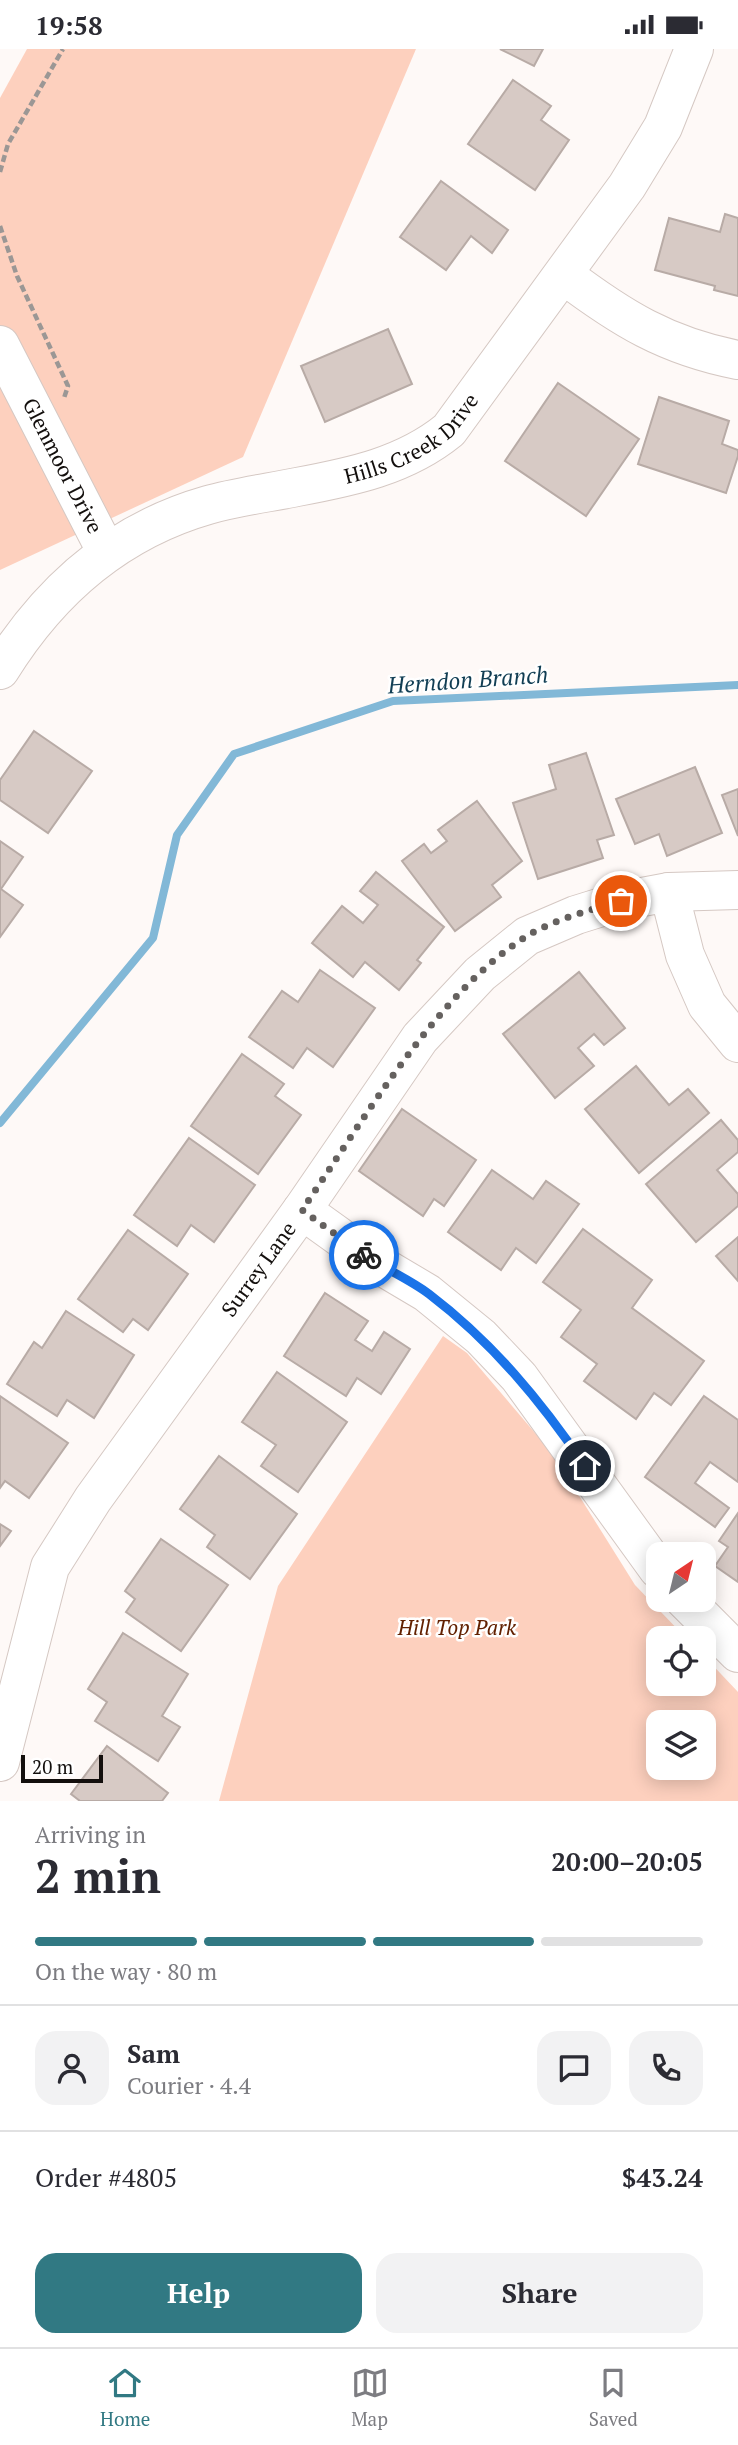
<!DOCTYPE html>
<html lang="en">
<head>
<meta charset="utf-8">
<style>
  body { margin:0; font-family:"PT Serif",serif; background:#f2f2f3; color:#2b2b33; height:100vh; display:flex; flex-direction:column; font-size:26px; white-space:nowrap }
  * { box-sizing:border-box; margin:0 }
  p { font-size:23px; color:#7c7c81 }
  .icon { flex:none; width:38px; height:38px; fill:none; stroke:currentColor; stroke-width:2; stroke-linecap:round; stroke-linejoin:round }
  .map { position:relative; height:1752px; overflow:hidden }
  .panel { display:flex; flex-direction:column; background:#fff; flex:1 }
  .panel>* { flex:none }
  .needle { width:46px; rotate:35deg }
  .tools { position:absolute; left:646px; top:1493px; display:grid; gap:14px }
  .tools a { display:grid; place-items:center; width:70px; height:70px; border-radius:14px; background:#fff; box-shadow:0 4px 18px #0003; font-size:35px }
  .scale { position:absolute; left:21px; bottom:18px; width:82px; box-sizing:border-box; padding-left:7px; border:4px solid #130f0d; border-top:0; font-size:19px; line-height:24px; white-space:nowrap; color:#130f0d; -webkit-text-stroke:5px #fff; paint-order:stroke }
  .pin { position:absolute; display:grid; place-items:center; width:60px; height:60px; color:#fff; margin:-30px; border:4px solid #fff; border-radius:50%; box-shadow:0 2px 7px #0007 }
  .courier { position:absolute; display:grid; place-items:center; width:70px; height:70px; margin:-35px; border:5px solid #1a73e8; border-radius:50%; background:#fff; color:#222; box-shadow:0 2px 9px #0007 }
  .summary em { font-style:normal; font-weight:800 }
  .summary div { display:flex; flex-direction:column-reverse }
  .summary { display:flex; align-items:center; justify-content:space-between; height:119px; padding:0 35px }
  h1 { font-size:46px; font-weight:800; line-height:52px }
  .bar { display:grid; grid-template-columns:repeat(4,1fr); gap:10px 7px; align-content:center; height:84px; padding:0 35px }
  .bar i { height:9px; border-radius:5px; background:#e1e1e2 }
  .bar .selected { background:#317983 }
  .bar p { grid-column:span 4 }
  .line { display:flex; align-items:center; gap:18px; padding:0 35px; border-top:2px solid #e1e1e2 }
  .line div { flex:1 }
  .round { display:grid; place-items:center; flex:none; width:74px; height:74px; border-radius:21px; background:#f2f2f3 }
  .cta { display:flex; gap:14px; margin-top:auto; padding:14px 35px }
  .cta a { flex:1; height:80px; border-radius:21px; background:#317983; color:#fff; font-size:28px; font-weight:800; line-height:80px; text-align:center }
  .cta a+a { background:#f2f2f3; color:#2b2b33 }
  .status { display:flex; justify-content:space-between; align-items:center; height:49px; padding:0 35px; background:#fff; direction:ltr }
  .status svg { height:19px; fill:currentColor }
  .tab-bar { display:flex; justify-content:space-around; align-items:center; height:98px; border-top:2px solid #e1e1e2; background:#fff; font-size:19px; color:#7c7c81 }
  .tab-bar a { display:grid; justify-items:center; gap:4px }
  .tab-bar .selected { color:#317983 }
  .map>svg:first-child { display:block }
</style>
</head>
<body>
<div class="status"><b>19:58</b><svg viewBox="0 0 49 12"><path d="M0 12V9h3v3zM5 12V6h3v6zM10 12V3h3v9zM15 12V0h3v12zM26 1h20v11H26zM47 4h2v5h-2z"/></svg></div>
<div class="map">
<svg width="738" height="1752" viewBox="0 0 738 1752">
  <rect width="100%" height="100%" fill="#fef9f7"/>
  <g fill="#fdd0be" fill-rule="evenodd">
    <path d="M27,0H416L243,408L0,521V49Z"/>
    <path d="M443,1287L467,1304L553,1405L635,1536L686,1589H658V1634H704V1607L738,1643V1752H219L278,1537ZM658,1673H704V1718H658Z"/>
  </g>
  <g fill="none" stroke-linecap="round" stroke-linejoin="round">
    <path stroke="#82b8d7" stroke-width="8" d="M0,1074L153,889L177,786L234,705L393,652L738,636"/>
  </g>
  <g fill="#d7cac5" stroke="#b8aba6" stroke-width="2">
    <path d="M500,0H543L534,17Z"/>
    <path d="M513,31L551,57L541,71L569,91L535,141L468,95Z"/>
    <path d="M441,132L508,181L492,204L471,187L446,221L400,188Z"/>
    <path d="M725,165L738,169V247L714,241L715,237L655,221L669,169L720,183Z"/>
    <path d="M388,280L412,335L325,373L301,317Z"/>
    <path d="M558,334L639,390L586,467L505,412Z"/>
    <path d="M659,348L729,372L722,395L738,401V407L726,444L638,415Z"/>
    <path d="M34,682L92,722L48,784L0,751V731Z"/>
    <path d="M586,704L614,786L597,791L603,809L538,830L513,754L556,740L549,716Z"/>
    <path d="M695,718L722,784L667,807L659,785L635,795L616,750Z"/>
    <path d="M738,740V787L722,746Z"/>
    <path d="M477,752L522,812L492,836L501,848L455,882L402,812L424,795L431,804L447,792L438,781Z"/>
    <path d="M0,792L23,808L1,840L23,856L0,888Z"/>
    <path d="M376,823L444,878L417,911L421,914L399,941L365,913L353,928L312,894L342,857L363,874L378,856L360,842Z"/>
    <path d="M320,921L375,959L333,1018L307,999L293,1019L249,988L282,942L298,953Z"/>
    <path d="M579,923L625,979L604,996L594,985L578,999L594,1017L555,1049L503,985Z"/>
    <path d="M242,1005L284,1035L275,1047L301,1066L258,1125L191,1077Z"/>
    <path d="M636,1017L669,1056L688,1040L709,1064L639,1124L585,1060Z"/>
    <path d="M402,1060L476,1111L444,1157L434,1150L423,1167L359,1122Z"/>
    <path d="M721,1071L738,1091V1103L717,1121L738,1145V1157L696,1193L646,1135Z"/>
    <path d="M189,1089L255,1136L214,1193L191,1176L177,1197L134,1166Z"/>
    <path d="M492,1121L533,1150L546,1132L579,1155L536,1214L516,1199L501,1221L448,1183Z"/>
    <path d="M583,1180L652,1231L632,1259L704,1312L671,1356L654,1344L636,1370L584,1332L597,1315L561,1288L581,1261L543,1233Z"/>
    <path d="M128,1181L188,1225L148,1281L133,1270L123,1283L78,1250Z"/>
    <path d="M738,1188V1232L716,1207Z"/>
    <path d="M325,1244L368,1272L355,1291L372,1302L384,1283L410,1300L381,1345L357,1329L346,1347L284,1307Z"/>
    <path d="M66,1262L134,1306L94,1369L67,1351L57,1367L7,1335L34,1293L42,1299Z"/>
    <path d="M277,1323L347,1373L298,1443L261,1417L276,1396L242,1373Z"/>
    <path d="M0,1347L68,1394L29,1449L5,1432L0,1439Z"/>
    <path d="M704,1347L738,1371V1433L710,1413L695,1434L729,1459L715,1478L645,1428Z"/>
    <path d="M219,1407L297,1465L250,1530L207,1498L215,1486L180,1460Z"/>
    <path d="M738,1464V1533L715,1517L728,1498L719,1492Z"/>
    <path d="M0,1475L11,1482L0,1497Z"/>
    <path d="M161,1490L228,1536L181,1602L126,1563L135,1550L125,1542Z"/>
    <path d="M123,1584L188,1625L162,1667L180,1678L158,1712L95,1672L107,1653L88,1640Z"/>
    <path d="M107,1697L168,1744L162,1752H80L71,1745Z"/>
  </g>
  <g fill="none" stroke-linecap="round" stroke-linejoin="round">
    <defs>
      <g id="minor">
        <path d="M564,226C621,269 666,297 738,311"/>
        <path id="s1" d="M0,296L106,502"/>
        <path id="s2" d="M0,621C49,542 117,482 208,456C236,448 267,444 297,438C351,428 405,417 449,381L627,137L663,78L694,0"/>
        <path d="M669,843L685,906L707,956L738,994"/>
        <path d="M302,1161L373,1212L427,1244L481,1288L519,1328L658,1520"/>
        <path d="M684,1550L738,1604"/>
        <path id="s3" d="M0,1713L50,1518L93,1450L302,1161L420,989L480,925L527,887L576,866L621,852L669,843L738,841"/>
      </g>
    </defs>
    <use href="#minor" stroke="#d5c8c3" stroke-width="40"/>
    <g stroke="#9b9795" stroke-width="4.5" stroke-dasharray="7 3.5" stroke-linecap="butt">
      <path d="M0,123L8,95L63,0"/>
      <path d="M0,177L17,227L68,337L64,349"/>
    </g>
    <use href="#minor" stroke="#fff" stroke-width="38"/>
  </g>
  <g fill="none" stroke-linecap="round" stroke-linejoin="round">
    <path stroke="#65615f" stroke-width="7" stroke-dasharray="0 12.6" d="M364,1206L302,1161C362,1074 436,944 527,887C555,870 590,861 621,852"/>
    <path stroke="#1a73e8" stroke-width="9" d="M364,1206C385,1220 409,1230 429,1245C492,1293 541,1352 585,1417"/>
  </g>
  <g text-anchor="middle" stroke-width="5" stroke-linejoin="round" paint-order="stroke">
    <g font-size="21" fill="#130f0d" stroke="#fff">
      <text dy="7" stroke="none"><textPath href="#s2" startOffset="490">Hills Creek Drive</textPath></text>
      <text dy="7" stroke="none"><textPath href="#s1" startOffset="136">Glenmoor Drive</textPath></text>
      <text dy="7" stroke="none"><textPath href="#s3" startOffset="565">Surrey Lane</textPath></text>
    </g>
    <g font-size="21" font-style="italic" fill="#622101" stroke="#fff">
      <text x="457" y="1586">Hill Top Park</text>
    </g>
    <g font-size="23" font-style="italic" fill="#113e54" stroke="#fff">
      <text transform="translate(468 631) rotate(-4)" y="8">Herndon Branch</text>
    </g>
  </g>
</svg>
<div class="tools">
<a><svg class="needle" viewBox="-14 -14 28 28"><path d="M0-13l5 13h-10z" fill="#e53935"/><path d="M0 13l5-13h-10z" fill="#7c7c81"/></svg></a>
<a><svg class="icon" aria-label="locate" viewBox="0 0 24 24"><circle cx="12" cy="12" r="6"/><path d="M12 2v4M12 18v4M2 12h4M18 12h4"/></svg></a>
<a><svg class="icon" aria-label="layers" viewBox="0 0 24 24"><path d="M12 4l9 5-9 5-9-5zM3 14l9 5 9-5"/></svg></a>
</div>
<div class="scale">20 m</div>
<div class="pin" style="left:621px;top:852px;background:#ea580c"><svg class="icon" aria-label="bag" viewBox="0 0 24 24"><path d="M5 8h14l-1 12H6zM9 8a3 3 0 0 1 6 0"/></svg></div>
<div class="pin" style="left:585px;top:1417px;background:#1f2937"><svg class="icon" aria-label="home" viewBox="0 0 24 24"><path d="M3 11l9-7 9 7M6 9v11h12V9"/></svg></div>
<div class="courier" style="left:364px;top:1206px"><svg class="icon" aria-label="bike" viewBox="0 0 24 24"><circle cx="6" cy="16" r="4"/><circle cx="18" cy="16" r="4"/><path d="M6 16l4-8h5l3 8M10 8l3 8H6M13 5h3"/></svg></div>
</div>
<section class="panel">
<div class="summary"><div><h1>2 min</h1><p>Arriving in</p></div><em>20:00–20:05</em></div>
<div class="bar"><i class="selected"></i><i class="selected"></i><i class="selected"></i><i></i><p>On the way · 80 m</p></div>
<div class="line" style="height:126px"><a class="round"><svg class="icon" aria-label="person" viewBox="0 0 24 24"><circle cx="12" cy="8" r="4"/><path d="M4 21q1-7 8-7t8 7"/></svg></a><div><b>Sam</b><p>Courier · 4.4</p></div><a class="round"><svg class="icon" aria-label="chat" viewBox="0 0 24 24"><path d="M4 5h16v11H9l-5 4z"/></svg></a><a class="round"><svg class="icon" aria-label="phone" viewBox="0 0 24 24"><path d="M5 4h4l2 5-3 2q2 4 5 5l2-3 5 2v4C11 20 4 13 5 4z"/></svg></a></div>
<div class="line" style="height:91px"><div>Order #4805</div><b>$43.24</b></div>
<div class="cta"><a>Help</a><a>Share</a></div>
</section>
<nav class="tab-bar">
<a class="selected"><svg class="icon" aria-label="home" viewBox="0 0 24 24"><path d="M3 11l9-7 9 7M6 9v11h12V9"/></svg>Home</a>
<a><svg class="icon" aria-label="map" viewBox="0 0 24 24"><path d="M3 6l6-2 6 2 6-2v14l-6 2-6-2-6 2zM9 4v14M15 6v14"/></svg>Map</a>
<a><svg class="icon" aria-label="saved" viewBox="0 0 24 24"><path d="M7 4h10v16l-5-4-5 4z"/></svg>Saved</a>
</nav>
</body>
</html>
